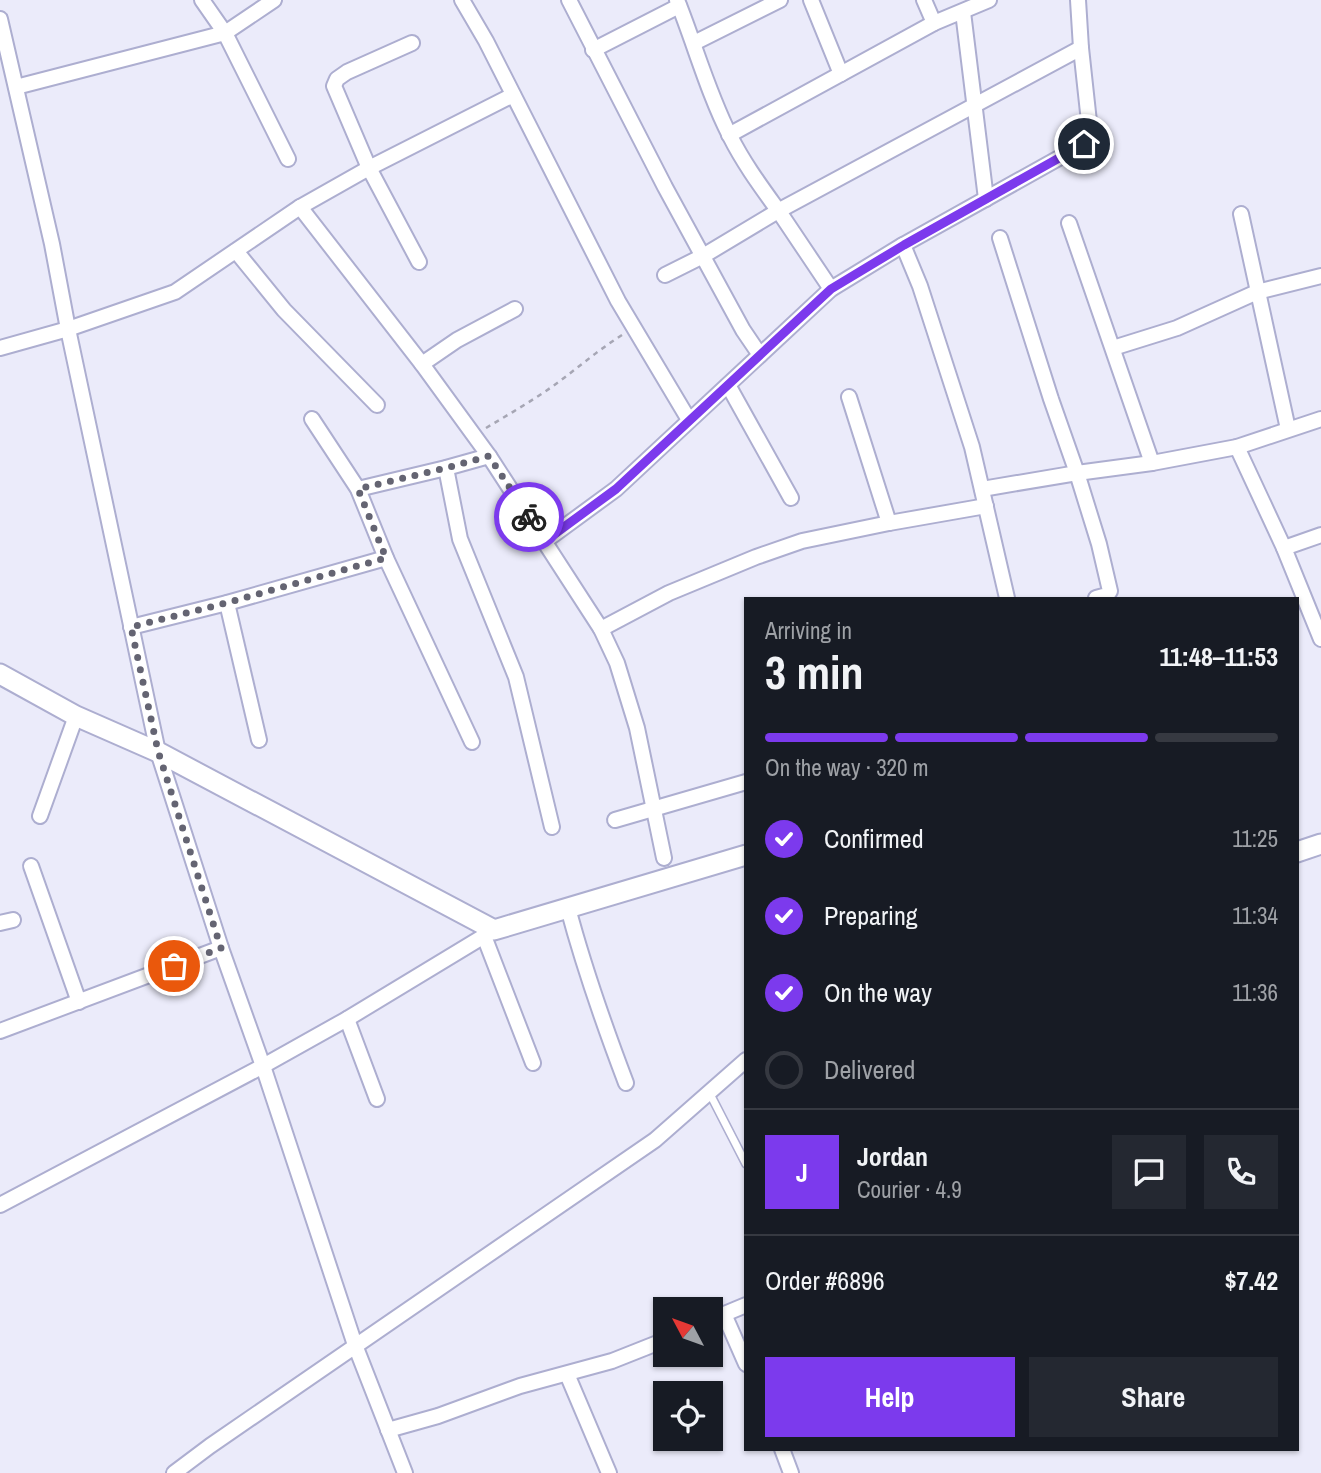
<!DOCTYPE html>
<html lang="en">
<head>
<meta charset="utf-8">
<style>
  body { margin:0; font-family:"Archivo Narrow",sans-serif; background:#242831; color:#f1f3f6; height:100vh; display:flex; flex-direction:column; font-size:26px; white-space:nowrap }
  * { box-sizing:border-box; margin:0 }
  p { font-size:23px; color:#9ea1a6 }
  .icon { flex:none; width:38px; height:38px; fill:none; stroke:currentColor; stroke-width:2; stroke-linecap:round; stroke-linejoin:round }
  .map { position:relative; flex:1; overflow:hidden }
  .sheet { position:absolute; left:744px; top:597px; width:555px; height:854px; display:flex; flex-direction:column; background:#171b24; border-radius:0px; box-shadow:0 2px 5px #0004 }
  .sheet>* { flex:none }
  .needle { width:46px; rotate:311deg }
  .controls { position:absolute; left:653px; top:1297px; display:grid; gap:14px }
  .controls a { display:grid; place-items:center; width:70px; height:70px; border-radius:0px; background:#171b24; box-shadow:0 2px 5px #0004; font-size:35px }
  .pin { position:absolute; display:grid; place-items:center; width:60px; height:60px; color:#fff; margin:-30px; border:4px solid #fff; border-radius:50%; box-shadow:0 2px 7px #0007 }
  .courier { position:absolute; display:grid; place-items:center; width:70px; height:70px; margin:-35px; border:5px solid #7c3aed; border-radius:50%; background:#fff; color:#222; box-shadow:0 2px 9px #0007 }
  .overview em { font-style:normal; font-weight:700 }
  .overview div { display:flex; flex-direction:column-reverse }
  .overview { display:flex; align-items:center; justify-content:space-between; height:119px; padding:0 21px }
  h1 { font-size:46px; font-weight:700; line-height:52px }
  .bar { display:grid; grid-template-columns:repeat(4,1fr); gap:10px 7px; align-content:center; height:84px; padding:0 21px }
  .bar i { height:9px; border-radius:5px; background:#363941 }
  .bar .on { background:#7c3aed }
  .bar p { grid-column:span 4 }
  .line { display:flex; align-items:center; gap:18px; padding:0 21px; border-top:2px solid #363941 }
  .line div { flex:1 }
  .round { display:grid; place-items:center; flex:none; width:74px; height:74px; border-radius:0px; background:#242831 }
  ol { padding:0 21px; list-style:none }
  li { display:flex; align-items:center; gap:21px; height:77px }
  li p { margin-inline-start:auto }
  li .icon { padding:7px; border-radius:50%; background:#7c3aed; color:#fff; stroke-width:4 }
  li:last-child { color:#9ea1a6 }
  li i { width:38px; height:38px; border:4px solid #363941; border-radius:50% }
  .primary-button { display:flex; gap:14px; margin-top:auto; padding:14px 21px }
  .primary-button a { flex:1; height:80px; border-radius:0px; background:#7c3aed; color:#fff; font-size:28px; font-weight:700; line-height:80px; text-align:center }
  .primary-button a+a { background:#242831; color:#f1f3f6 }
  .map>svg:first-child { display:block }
</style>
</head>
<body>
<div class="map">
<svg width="1321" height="1473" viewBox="0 0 1321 1473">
  <rect width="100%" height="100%" fill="#ebebfa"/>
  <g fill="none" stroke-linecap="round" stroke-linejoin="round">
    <defs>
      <path id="lane" d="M709,1092L746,1164"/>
      <g id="street">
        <path d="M202,0L225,33L288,159"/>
        <path d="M462,0L486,41L618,301L689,420"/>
        <path d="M569,0L665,187L743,330L760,355"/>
        <path d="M677,0C695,45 708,93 730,136C744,164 762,188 780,213C797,238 814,264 831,289"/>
        <path d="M811,0L841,74"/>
        <path d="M924,0L934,23"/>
        <path d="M963,12L986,199"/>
        <path d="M0,19L52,244L68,329L158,752L221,948L263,1066L355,1345L405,1473"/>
        <path d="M412,43L347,72L337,79L334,86L369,168L419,262"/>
        <path d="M694,43L780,0"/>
        <path d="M593,50L679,6"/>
        <path d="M16,87L225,33L274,0"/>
        <path d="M729,135L934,23L989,0"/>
        <path d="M300,207L422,364L489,456L601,629L617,663L637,728L664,858"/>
        <path d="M1241,214L1288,429"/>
        <path d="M1069,223L1152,463"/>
        <path d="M1000,238L1051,399L1077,473L1099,544L1110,591L1107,595L1096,598"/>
        <path d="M903,245L920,286L972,447L1007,598"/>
        <path d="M236,251L284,310L377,405"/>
        <path d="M665,275L703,256L778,211L1081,48"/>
        <path d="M0,348L68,329L175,292L300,207L369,168L513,95"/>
        <path d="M1113,348L1177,328L1257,292L1321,276"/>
        <path d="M422,364L457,340L515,309"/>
        <path d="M728,385L791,498"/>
        <path d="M849,397L889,523"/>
        <path d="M312,419L358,489L386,558L472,742"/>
        <path d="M1237,447L1284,548L1321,639"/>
        <path d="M446,468L460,539L516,677L552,827"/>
        <path d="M358,489L446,468L489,456"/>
        <path d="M982,489L1077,473L1152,463L1237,447L1321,419"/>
        <path d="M545,541L616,489L831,289L903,245L1084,144L1088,138L1090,131L1081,48L1078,0"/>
        <path d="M1284,548L1321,535"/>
        <path d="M227,603L259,740"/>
        <path d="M131,627L227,603L386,558"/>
        <path d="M601,629L669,593L756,557L802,541L889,523L986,506"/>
        <path d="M40,816L76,716"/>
        <path d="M615,820L746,782"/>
        <path d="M31,866L79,1002"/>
        <path d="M568,908C584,968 604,1025 626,1083"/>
        <path d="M0,923L13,920"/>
        <path d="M484,936L533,1063"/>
        <path d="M347,1019L377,1099"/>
        <path d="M0,1031L221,948"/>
        <path d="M0,1205L263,1066L347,1019L494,930"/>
        <path d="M724,1314L746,1364"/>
        <path d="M710,1320L746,1305"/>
        <path d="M567,1374L609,1473"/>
        <path d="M388,1430L438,1416L520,1386L612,1361L665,1340"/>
        <path d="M782,1449L791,1473"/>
        <path d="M174,1473L210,1446L655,1140L746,1060"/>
      </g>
      <g id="secondary">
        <path d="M0,674L76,716L158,752L494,930L746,855"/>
        <path d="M1297,852L1321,844"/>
      </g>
    </defs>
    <use href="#lane" stroke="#adaed0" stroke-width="10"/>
    <use href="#street" stroke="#adaed0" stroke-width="18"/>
    <use href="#secondary" stroke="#adaed0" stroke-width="23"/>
    <path stroke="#a6a6b4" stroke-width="2.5" stroke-dasharray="5 5" stroke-linecap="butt" d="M486,428C511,413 537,398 560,381C581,365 600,349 622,335"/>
    <use href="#lane" stroke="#fff" stroke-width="7"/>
    <use href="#street" stroke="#fff" stroke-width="14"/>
    <use href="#secondary" stroke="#fff" stroke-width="19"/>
  </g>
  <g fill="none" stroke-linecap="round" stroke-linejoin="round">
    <path stroke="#646472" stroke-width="7" stroke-dasharray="0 12.6" d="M174,966L221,948L158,751L131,627L226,603L386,558L358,489L446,468L489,456L529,517"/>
    <path stroke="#7c3aed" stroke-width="9" d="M529,517L545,541L616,489L831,289L904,245L1084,144"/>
  </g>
</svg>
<div class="controls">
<a><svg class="needle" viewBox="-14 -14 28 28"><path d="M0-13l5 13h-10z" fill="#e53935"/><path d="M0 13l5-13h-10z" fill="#9ea1a6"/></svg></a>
<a><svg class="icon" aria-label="locate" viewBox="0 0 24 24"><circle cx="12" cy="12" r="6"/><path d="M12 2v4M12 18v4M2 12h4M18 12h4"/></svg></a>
</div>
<div class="pin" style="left:174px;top:966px;background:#ea580c"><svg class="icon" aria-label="bag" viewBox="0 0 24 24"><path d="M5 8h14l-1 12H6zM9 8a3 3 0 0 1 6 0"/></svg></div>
<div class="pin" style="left:1084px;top:144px;background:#1f2937"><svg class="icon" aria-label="home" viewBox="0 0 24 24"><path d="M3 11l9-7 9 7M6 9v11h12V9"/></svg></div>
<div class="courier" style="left:529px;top:517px"><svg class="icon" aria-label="bike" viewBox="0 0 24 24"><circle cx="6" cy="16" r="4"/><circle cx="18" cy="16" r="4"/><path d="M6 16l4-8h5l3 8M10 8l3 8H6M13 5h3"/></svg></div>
<section class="sheet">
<div class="overview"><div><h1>3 min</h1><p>Arriving in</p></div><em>11:48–11:53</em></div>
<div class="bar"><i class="on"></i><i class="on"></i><i class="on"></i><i></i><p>On the way · 320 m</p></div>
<ol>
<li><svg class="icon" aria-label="check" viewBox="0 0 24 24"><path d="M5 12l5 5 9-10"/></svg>Confirmed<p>11:25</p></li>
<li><svg class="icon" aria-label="check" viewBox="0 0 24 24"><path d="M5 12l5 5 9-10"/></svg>Preparing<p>11:34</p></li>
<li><svg class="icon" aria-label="check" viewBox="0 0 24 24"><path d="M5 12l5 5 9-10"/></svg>On the way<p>11:36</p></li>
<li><i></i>Delivered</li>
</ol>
<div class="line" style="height:126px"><b class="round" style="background:#7c3aed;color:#fff">J</b><div><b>Jordan</b><p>Courier · 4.9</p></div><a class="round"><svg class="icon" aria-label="chat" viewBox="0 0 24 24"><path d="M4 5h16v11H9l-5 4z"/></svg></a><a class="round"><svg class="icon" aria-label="phone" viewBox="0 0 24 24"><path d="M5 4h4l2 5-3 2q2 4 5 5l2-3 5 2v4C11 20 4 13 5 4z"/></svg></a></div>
<div class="line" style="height:91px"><div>Order #6896</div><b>$7.42</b></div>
<div class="primary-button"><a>Help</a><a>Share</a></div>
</section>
</div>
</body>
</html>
